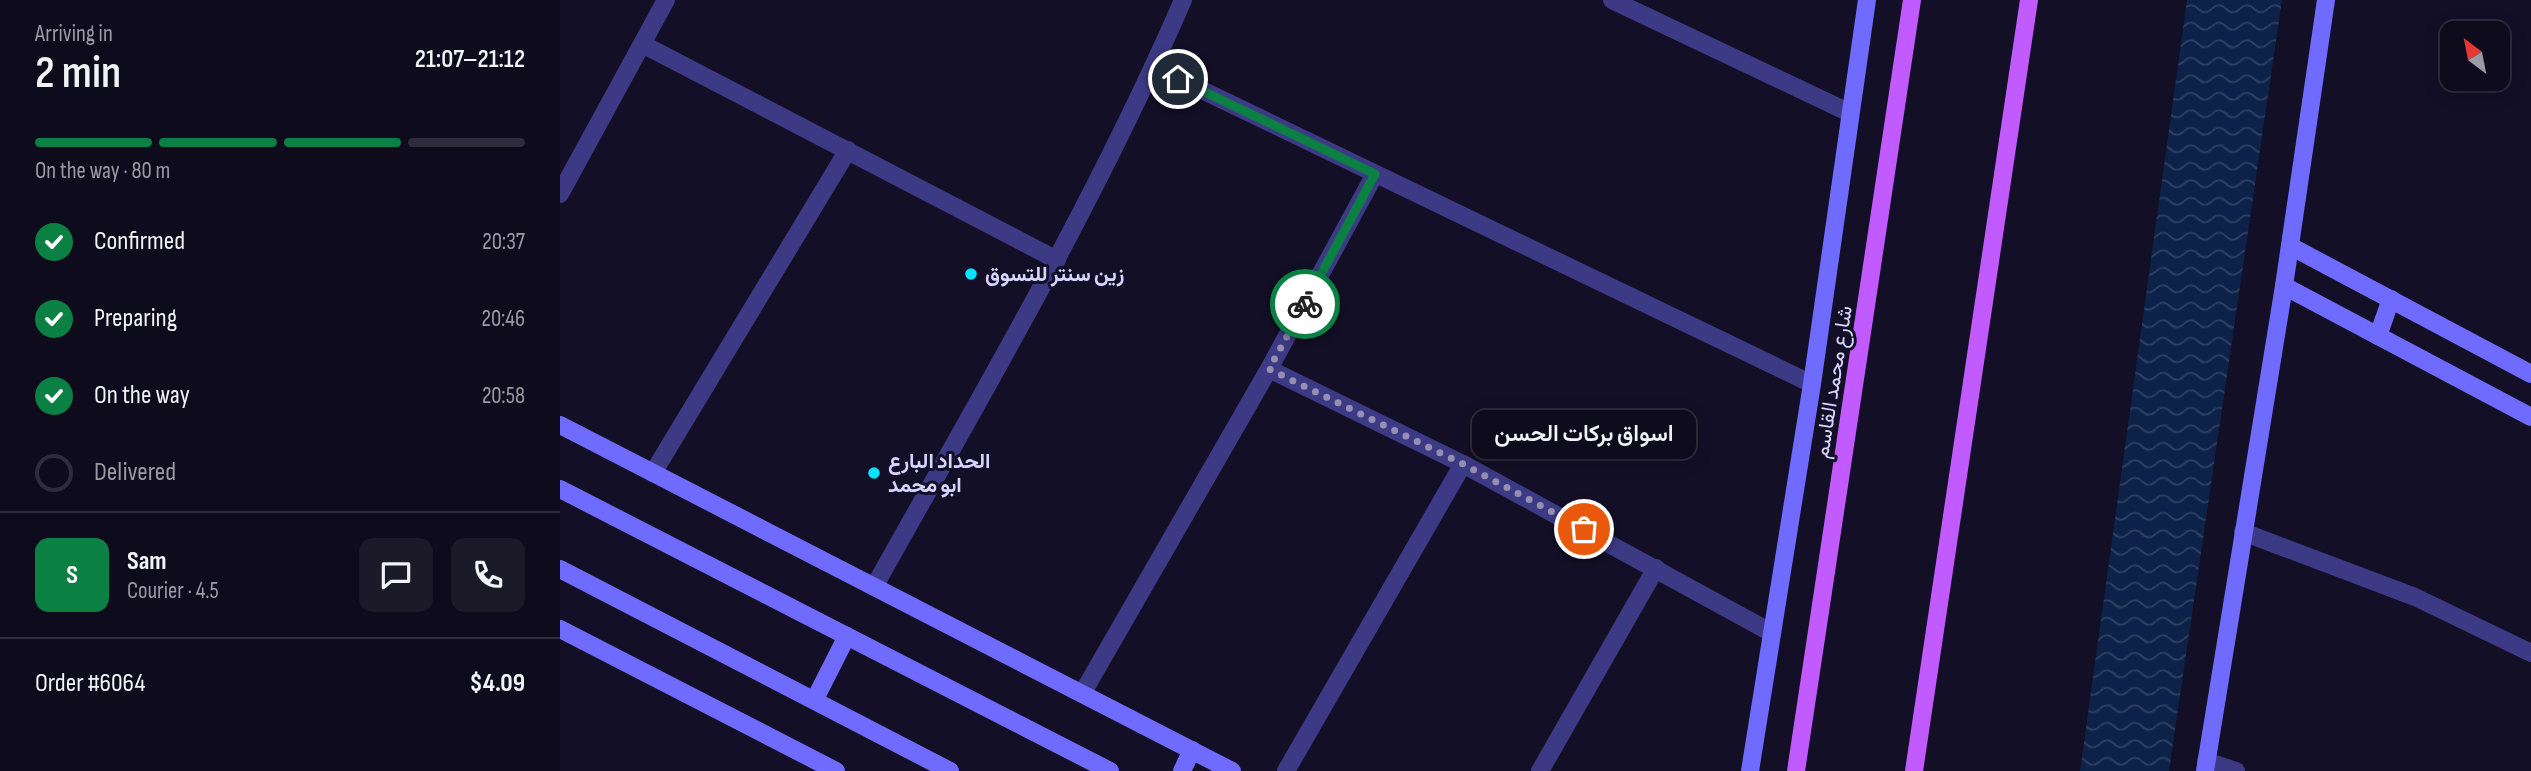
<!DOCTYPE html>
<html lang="en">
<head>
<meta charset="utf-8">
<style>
  body { margin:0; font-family:"Sofia Sans Condensed",Vazirmatn,sans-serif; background:#1c1929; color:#f1f3f6; height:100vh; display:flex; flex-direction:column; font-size:26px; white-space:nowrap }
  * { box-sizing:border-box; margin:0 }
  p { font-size:23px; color:#9b9ba3 }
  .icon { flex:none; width:38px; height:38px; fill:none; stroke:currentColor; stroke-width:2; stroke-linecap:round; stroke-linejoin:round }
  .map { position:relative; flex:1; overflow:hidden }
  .details { display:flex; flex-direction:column; background:#0e0b1c; width:560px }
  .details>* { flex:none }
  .needle { width:46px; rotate:328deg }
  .fabs { position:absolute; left:1880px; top:21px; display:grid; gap:14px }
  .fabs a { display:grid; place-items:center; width:70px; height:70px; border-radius:14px; background:#0e0b1c; box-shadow:0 4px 18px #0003,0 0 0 2px #2e2b3b; font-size:35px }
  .pin { position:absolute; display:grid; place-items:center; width:60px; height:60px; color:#fff; margin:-30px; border:4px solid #fff; border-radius:50%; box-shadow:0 2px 7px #0007 }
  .courier { position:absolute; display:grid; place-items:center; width:70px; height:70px; margin:-35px; border:5px solid #0b8043; border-radius:50%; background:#fff; color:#222; box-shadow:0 2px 9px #0007 }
  .bubble { position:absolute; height:49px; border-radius:14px; background:#0e0b1c; box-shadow:0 4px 18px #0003,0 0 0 2px #2e2b3b; font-size:23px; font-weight:600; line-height:49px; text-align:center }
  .summary em { font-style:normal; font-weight:600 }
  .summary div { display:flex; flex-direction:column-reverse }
  .summary { display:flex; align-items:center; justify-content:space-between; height:119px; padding:0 35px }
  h1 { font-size:46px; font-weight:600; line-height:52px }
  .bar { display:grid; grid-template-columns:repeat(4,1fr); gap:10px 7px; align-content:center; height:84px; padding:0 35px }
  .bar i { height:9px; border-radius:5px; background:#2e2b3b }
  .bar .selected { background:#0b8043 }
  .bar p { grid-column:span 4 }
  .line { display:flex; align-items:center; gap:18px; padding:0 35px; border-top:2px solid #2e2b3b }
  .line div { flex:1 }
  .round { display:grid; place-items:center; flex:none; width:74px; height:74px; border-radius:14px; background:#1c1929 }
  ol { padding:0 35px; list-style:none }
  li { display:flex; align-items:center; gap:21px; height:77px }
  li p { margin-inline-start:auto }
  li .icon { padding:7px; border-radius:50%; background:#0b8043; color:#fff; stroke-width:4 }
  li:last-child { color:#9b9ba3 }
  li i { width:38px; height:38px; border:4px solid #2e2b3b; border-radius:50% }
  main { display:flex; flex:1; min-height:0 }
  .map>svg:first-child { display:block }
</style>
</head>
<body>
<main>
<section class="details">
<div class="summary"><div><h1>2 min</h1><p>Arriving in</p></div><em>21:07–21:12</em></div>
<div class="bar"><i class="selected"></i><i class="selected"></i><i class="selected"></i><i></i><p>On the way · 80 m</p></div>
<ol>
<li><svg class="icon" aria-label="check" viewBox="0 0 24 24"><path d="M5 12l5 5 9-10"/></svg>Confirmed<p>20:37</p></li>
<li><svg class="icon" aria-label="check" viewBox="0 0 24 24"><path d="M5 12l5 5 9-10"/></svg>Preparing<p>20:46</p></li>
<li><svg class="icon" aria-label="check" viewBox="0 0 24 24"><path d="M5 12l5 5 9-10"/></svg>On the way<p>20:58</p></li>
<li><i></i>Delivered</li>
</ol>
<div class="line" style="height:126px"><b class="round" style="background:#0b8043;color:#fff">S</b><div><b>Sam</b><p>Courier · 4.5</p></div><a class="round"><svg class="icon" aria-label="chat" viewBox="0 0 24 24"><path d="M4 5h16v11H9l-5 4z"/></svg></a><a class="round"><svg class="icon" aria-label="phone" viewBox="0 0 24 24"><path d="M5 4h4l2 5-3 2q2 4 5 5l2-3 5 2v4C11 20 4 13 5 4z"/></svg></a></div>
<div class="line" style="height:91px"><div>Order #6064</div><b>$4.09</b></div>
</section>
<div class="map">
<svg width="1971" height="771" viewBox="0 0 1971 771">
  <defs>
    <pattern id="water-waves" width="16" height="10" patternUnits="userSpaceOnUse" patternTransform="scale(1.75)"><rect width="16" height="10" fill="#0c2248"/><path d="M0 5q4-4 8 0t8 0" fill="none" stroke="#2f4163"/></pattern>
  </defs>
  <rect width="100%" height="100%" fill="#130f26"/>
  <path fill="url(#water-waves)" d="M1627,0H1722L1609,771H1520Z"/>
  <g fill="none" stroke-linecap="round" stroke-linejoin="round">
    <g stroke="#3d3a85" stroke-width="18">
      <path d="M1052,0L1290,113"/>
      <path d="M84,45L497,260"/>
      <path d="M594,67L1252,384"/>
      <path d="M0,194L106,0"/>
      <path d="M709,369L903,464L1212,633"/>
      <path d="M93,473L288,150"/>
      <path d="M1683,532L1855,597L1971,653"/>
      <path d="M314,587C422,394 535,203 623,0"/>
      <path d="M522,694L709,369L815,174"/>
      <path d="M1646,761L1676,771"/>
      <path d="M726,771L903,464"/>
      <path d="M980,771L1096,568"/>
    </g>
    <g stroke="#6f6bff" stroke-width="18">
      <path d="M1730,246L1971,374"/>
      <path d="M1724,286L1971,417"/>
      <path d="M1818,336L1831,299"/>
      <path d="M0,425L672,771"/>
      <path d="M0,489L550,771"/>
      <path d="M0,569L390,771"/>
      <path d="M0,629L276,771"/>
      <path d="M255,699L287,636"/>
      <path d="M622,771L632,750"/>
      <path d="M1190,771L1252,384L1307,0"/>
      <path d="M1645,771L1724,286L1766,0"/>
    </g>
    <g stroke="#c25bff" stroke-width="18">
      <path d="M1236,771L1352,0"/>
      <path d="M1354,771L1469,0"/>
    </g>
  </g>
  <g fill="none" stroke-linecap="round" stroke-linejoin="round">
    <path stroke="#948fb3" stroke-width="7" stroke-dasharray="0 12.6" d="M745,304L709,369L903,464L1024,529"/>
    <path stroke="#0b8043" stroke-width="9" d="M618,79L815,174L745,304"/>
  </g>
  <g fill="#00e5ff" stroke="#130f26" stroke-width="2.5">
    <circle cx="411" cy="274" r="7"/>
    <circle cx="314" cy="473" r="7"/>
  </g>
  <g text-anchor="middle" stroke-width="6" stroke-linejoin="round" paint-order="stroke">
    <g font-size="21" font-weight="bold" fill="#d9d4ff" stroke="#130f26" text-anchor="start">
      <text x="425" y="281">زين سنتر للتسوق</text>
      <text x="328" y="468">الحداد البارع<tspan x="328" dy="24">ابو محمد</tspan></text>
    </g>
    <g font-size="21" fill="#d9d4ff" stroke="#130f26">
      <text transform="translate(1273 382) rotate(-81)" y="7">شارع محمد القاسم</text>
    </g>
  </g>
</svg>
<div class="fabs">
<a><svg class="needle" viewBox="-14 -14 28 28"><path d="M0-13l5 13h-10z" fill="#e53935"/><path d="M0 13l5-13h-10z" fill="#9b9ba3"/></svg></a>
</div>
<div class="pin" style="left:1024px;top:529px;background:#ea580c"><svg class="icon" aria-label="bag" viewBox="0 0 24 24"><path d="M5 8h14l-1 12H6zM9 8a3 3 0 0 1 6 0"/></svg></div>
<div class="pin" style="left:618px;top:79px;background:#1f2937"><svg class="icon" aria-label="home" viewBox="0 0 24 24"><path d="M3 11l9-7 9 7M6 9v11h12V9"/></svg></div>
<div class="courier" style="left:745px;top:304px"><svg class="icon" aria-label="bike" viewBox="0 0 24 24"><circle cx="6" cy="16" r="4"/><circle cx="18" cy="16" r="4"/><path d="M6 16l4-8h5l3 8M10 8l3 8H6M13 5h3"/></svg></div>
<div class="bubble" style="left:912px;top:410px;width:224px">اسواق بركات الحسن</div>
</div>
</main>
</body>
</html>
